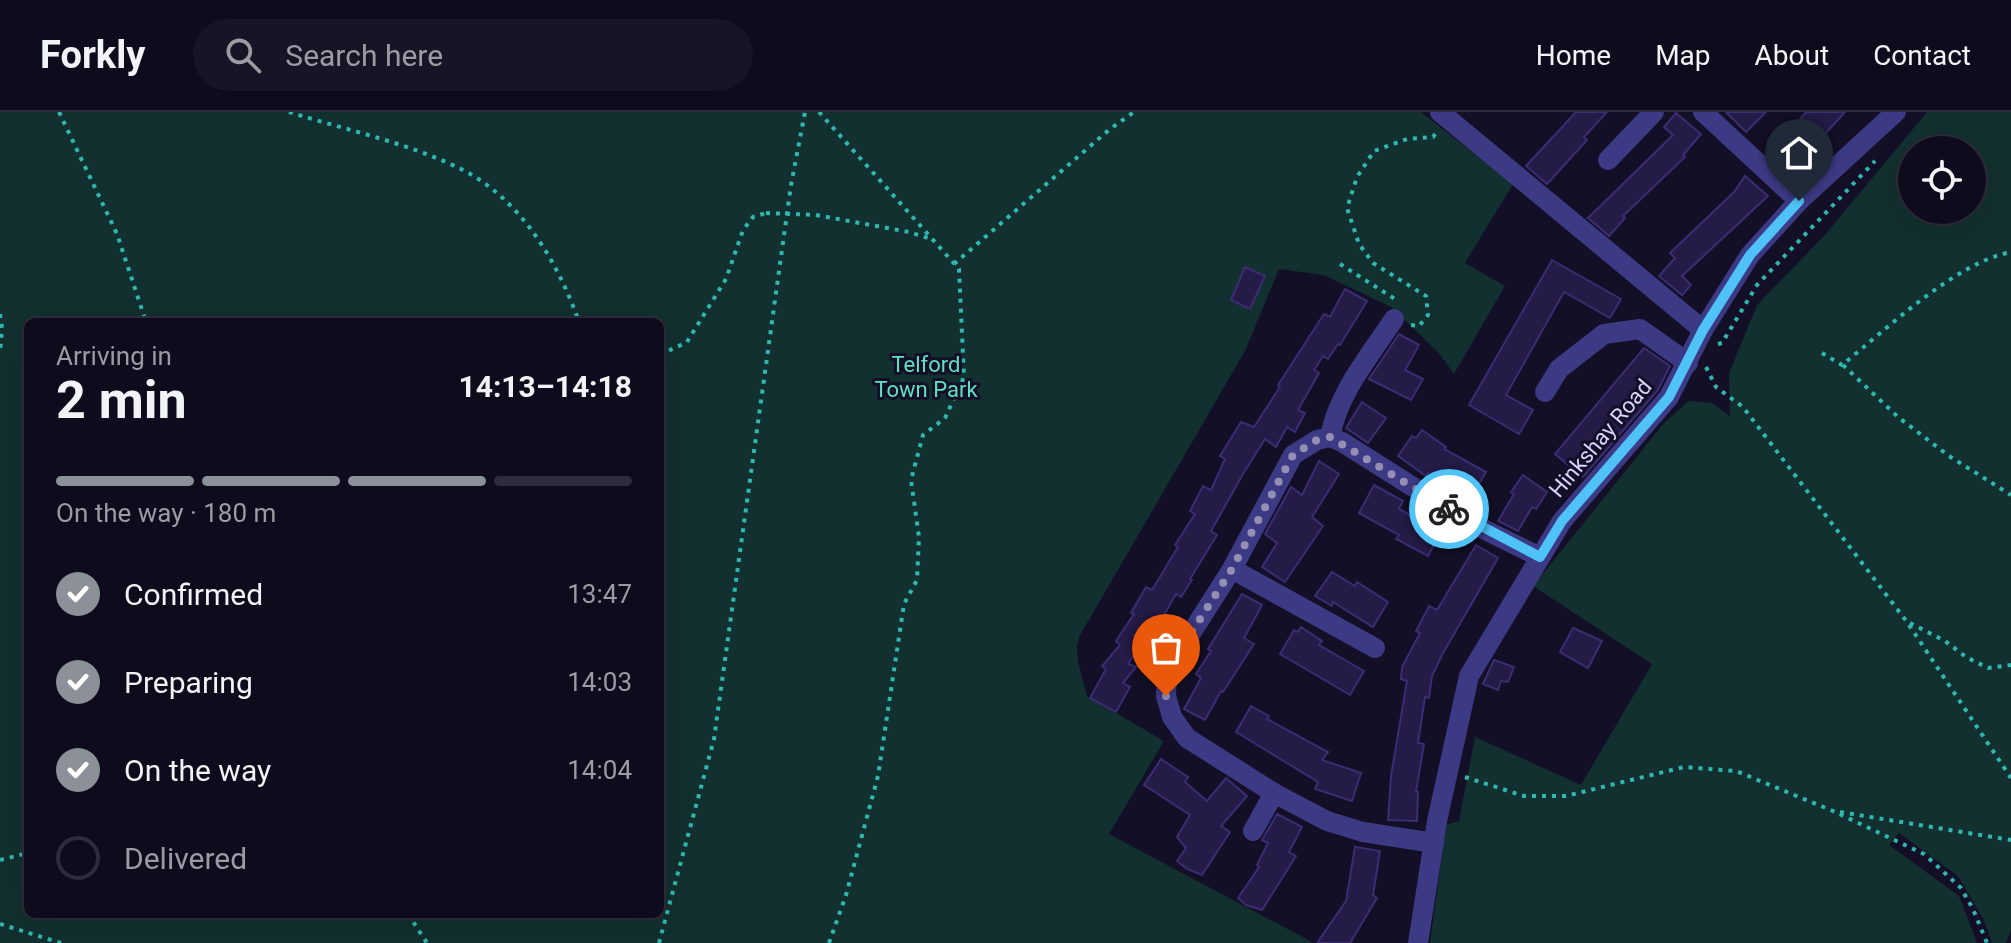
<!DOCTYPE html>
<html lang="en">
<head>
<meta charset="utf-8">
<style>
  body { margin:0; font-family:Roboto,sans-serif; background:#171425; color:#f1f3f6; height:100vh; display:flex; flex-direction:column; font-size:30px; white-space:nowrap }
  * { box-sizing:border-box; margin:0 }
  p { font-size:26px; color:#9b9ba3 }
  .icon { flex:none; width:44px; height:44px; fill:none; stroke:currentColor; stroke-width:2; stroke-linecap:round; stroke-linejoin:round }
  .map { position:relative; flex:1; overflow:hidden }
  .details { position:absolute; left:24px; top:206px; width:640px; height:600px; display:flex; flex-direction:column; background:#0e0b1c; border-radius:12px; box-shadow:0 8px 32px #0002,0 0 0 2px #2e2b3b }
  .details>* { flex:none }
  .buttons { position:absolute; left:1898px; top:24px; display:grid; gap:16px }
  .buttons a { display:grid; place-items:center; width:88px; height:88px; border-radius:50%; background:#0e0b1c; box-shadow:0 8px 32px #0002,0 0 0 2px #2e2b3b; font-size:40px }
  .pin { position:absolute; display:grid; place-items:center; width:68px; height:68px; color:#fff; margin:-82px -34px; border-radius:50% 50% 50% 0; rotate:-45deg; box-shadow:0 0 8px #0007 }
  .pin .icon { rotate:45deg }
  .courier { position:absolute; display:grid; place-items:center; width:80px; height:80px; margin:-40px; border:6px solid #4fc3f7; border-radius:50%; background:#fff; color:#222; box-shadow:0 2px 10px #0007 }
  .headline em { font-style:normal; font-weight:700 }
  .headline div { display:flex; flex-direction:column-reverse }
  .headline { display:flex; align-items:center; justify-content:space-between; height:136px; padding:0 32px }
  h1 { font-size:52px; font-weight:700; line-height:60px }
  .bar { display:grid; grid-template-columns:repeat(4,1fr); gap:12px 8px; align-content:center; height:96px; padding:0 32px }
  .bar i { height:10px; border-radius:6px; background:#2e2b3b }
  .bar .current { background:#8c9099 }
  .bar p { grid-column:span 4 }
  ol { padding:0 32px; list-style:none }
  li { display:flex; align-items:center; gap:24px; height:88px }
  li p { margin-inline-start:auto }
  li .icon { padding:8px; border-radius:50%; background:#8c9099; color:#fff; stroke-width:4 }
  li:last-child { color:#9b9ba3 }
  li i { width:44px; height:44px; border:4px solid #2e2b3b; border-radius:50% }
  header { display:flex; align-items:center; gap:48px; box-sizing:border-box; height:112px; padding:0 40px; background:#0e0b1c; border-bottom:2px solid #2e2b3b }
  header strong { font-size:38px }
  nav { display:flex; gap:44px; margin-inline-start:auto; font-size:28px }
  .search { width:560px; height:72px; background:#171425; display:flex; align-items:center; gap:20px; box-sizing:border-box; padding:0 28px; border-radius:44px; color:#9b9ba3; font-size:30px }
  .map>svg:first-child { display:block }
</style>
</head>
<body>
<header>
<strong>Forkly</strong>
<div class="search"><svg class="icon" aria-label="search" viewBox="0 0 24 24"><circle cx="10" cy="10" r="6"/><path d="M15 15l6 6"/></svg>Search here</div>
<nav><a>Home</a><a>Map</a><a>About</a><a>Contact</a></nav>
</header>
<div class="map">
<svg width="2011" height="831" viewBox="0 0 2011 831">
  <rect width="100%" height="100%" fill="#130f26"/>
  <g fill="#12302f" fill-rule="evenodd">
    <path d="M0,0H1421L1513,72L1465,151L1505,174L1454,262L1438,240L1391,195L1324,163L1279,157L1245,239L1079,525L1077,535L1078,550L1087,584L1164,629L1109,722L1314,831H0ZM28,210H660V802H28Z"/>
    <path d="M1927,0H2011V818L2006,831H1992L1984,808L1958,764L1899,721L1889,733L1959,784L1977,831H1430L1446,713L1459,709L1475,625L1581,673L1652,552L1533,474L1664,311L1689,289L1712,291L1730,304L1729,261L1757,193L1824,124ZM1912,38H1972V98H1912Z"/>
  </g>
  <g fill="#241b47" stroke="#3b2d73" stroke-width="2">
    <path d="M1576,0H1607L1584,25L1587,28L1547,72L1526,54Z"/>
    <path d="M1726,0H1766L1746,20Z"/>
    <path d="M1806,0H1845L1803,46L1806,48L1793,63L1770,45Z"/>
    <path d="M1676,1L1701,22L1683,43L1685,45L1623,104L1625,106L1609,124L1588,106L1673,23L1664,15Z"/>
    <path d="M1745,64L1768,84L1682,164L1691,173L1682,183L1659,164L1675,146L1670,141L1734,80Z"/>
    <path d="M1552,148L1621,187L1610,206L1564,180L1506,283L1533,298L1519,322L1469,293Z"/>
    <path d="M1245,155L1265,164L1250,197L1231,188Z"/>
    <path d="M1345,177L1367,189L1340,233L1338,232L1328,247L1323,244L1314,258L1319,261L1298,298L1305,301L1295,320L1287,315L1276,335L1265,327L1243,362L1211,419L1217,423L1190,467L1192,468L1181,485L1176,482L1157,515L1153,513L1128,552L1136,555L1123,571L1130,575L1116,600L1090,586L1106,557L1102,554L1120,533L1116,529L1134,502L1131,501L1146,475L1152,478L1178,435L1175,433L1195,402L1190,399L1203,374L1211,378L1225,347L1220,344L1241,310L1254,315L1280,275L1278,273L1324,202L1330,205Z"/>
    <path d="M1399,222L1419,233L1405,258L1423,267L1411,288L1369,267Z"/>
    <path d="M1644,236L1670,254L1658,278L1583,365L1555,342Z"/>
    <path d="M1362,290L1386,306L1368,331L1346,316Z"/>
    <path d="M1422,318L1446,335L1444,337L1486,360L1471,385L1428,361L1426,364L1398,344L1412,324L1416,326Z"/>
    <path d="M1319,349L1339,362L1312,405L1323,414L1285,470L1262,455L1277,431L1265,422L1291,375L1302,383Z"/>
    <path d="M1523,363L1547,380L1536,397L1532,395L1518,419L1498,409L1514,382L1511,380Z"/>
    <path d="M1374,373L1403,389L1399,397L1441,420L1428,444L1396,427L1399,423L1359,401Z"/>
    <path d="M1476,433L1498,446L1443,541L1432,564L1429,586L1425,585L1418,631L1424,632L1416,680H1418L1417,709L1388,708L1391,664L1407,569L1401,567L1402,555L1420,521L1416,519L1429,494L1437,498Z"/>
    <path d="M1332,460L1355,474L1357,470L1388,490L1373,515L1333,490L1332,494L1315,484Z"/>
    <path d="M1242,482L1262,493L1244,526L1254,532L1223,580L1221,579L1205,608L1184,597L1201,566L1196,562L1211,539L1208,537Z"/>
    <path d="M1301,515L1322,529L1319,533L1364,559L1350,583L1280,542L1294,518L1298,520Z"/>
    <path d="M1573,516L1602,529L1588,556L1560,540Z"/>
    <path d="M1494,548L1514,555L1508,570L1501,569L1498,578L1483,572Z"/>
    <path d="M1251,594L1269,604L1267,607L1328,640L1322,648L1361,661L1352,689L1315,677L1318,670L1236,620Z"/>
    <path d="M1161,647L1188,665L1185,670L1207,689L1226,666L1247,684L1221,714L1230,720L1202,763L1187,757L1177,749L1186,736L1177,725L1190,703L1144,673Z"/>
    <path d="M1277,702L1302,715L1289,740L1296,744L1262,798L1246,793L1238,786L1259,755L1257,753L1268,731L1262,728Z"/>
    <path d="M1355,735L1380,739L1373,783L1377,786L1350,831H1317L1346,789Z"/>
  </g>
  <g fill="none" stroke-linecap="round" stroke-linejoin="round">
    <g stroke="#2fb8b0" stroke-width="4" stroke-dasharray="4 6" stroke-linecap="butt">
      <path d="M59,0L117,122L146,210"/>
      <path d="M289,0C346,18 409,31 463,58C521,88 558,150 579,210"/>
      <path d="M819,0L959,157L964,265L945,306L923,323L911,368L919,425L917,468L904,492L878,664L846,783L829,831"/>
      <path d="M816,103L909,120L931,127"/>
      <path d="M954,152L1110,17L1134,0"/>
      <path d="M1340,152L1395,187"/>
      <path d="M0,202L2,216L0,240"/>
      <path d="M1411,213L1419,214L1428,203L1426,184L1373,151L1359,132L1347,96L1357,65L1374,39L1407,27L1433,25L1436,21"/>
      <path d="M1718,232L1722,231L1757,173L1875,49"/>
      <path d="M1822,241L1842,253C1888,216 1955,151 2011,140"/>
      <path d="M660,243L687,230L726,167L743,118L753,105L766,101"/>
      <path d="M1843,253L1898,305L1949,344L2011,383"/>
      <path d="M1706,255L1716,275L1743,295L1907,510L2011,666"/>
      <path d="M1910,511L1945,529L1966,545L1988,556L2011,553"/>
      <path d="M1465,665L1524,684H1566L1684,655L1736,659L1833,699L1924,742L1961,776L1973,797L1987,831"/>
      <path d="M1840,700L2011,728"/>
      <path d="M0,748L28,741"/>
      <path d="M408,802L427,831"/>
      <path d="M0,812L61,831"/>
      <path d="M659,831L714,627L791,73L805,0"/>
    </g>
    <g stroke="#3d3a85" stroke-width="20">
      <path d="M1440,0L1703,218"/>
      <path d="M1703,0L1799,89"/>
      <path d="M1608,48L1654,0"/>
      <path d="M1545,280L1559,257L1604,222L1640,217L1688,251"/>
      <path d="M1330,325C1338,281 1369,245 1394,207"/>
      <path d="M1232,457L1375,536"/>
      <path d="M1253,719L1274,681"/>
      <path d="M1434,731L1363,720L1327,709L1274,681L1187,626L1172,605L1166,584L1167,559L1232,457L1293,343L1317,328L1330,325L1342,330L1467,409L1540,445"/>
      <path d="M1418,831L1437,709L1469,564L1562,409L1669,285L1703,218L1750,143L1799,89L1896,0"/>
    </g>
    <path stroke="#2fb8b0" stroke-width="4" stroke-dasharray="4 6" stroke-linecap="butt" d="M766,101L816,103"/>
  </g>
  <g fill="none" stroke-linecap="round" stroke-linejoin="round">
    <path stroke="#948fb3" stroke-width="8" stroke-dasharray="0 14.4" d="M1166,584L1167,559L1232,457L1293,343L1317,328L1330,325L1449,397"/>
    <path stroke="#4fc3f7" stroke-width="10" d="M1449,397L1540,445L1562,409L1669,285L1703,218L1750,143L1799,89"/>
  </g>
  <g text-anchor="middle" stroke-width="6" stroke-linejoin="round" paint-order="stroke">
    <g font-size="22" fill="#5fe0c0" stroke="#130f26">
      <text x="926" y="260">Telford<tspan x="926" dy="25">Town Park</tspan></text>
    </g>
    <g font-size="22" fill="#d9d4ff" stroke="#130f26">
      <text transform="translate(1600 326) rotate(-50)" y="8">Hinkshay Road</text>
    </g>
  </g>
</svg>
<div class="buttons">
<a><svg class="icon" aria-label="locate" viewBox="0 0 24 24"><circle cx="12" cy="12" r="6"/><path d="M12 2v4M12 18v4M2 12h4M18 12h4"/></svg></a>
</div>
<div class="pin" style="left:1166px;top:584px;background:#ea580c"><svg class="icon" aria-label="bag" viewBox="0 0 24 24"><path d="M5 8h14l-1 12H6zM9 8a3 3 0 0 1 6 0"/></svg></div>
<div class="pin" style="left:1799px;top:89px;background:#1f2937"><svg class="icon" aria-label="home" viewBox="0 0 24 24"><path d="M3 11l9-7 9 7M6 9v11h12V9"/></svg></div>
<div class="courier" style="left:1449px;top:397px"><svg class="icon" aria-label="bike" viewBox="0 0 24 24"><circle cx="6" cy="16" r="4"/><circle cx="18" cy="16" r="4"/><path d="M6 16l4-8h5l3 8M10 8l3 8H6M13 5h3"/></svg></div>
<section class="details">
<div class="headline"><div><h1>2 min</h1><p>Arriving in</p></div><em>14:13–14:18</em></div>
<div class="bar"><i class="current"></i><i class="current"></i><i class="current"></i><i></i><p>On the way · 180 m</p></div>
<ol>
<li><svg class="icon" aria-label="check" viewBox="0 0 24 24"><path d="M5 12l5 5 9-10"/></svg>Confirmed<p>13:47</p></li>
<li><svg class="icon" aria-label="check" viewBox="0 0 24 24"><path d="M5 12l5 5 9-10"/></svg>Preparing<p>14:03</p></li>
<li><svg class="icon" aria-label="check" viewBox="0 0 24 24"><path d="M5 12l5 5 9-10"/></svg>On the way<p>14:04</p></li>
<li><i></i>Delivered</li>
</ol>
</section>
</div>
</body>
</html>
